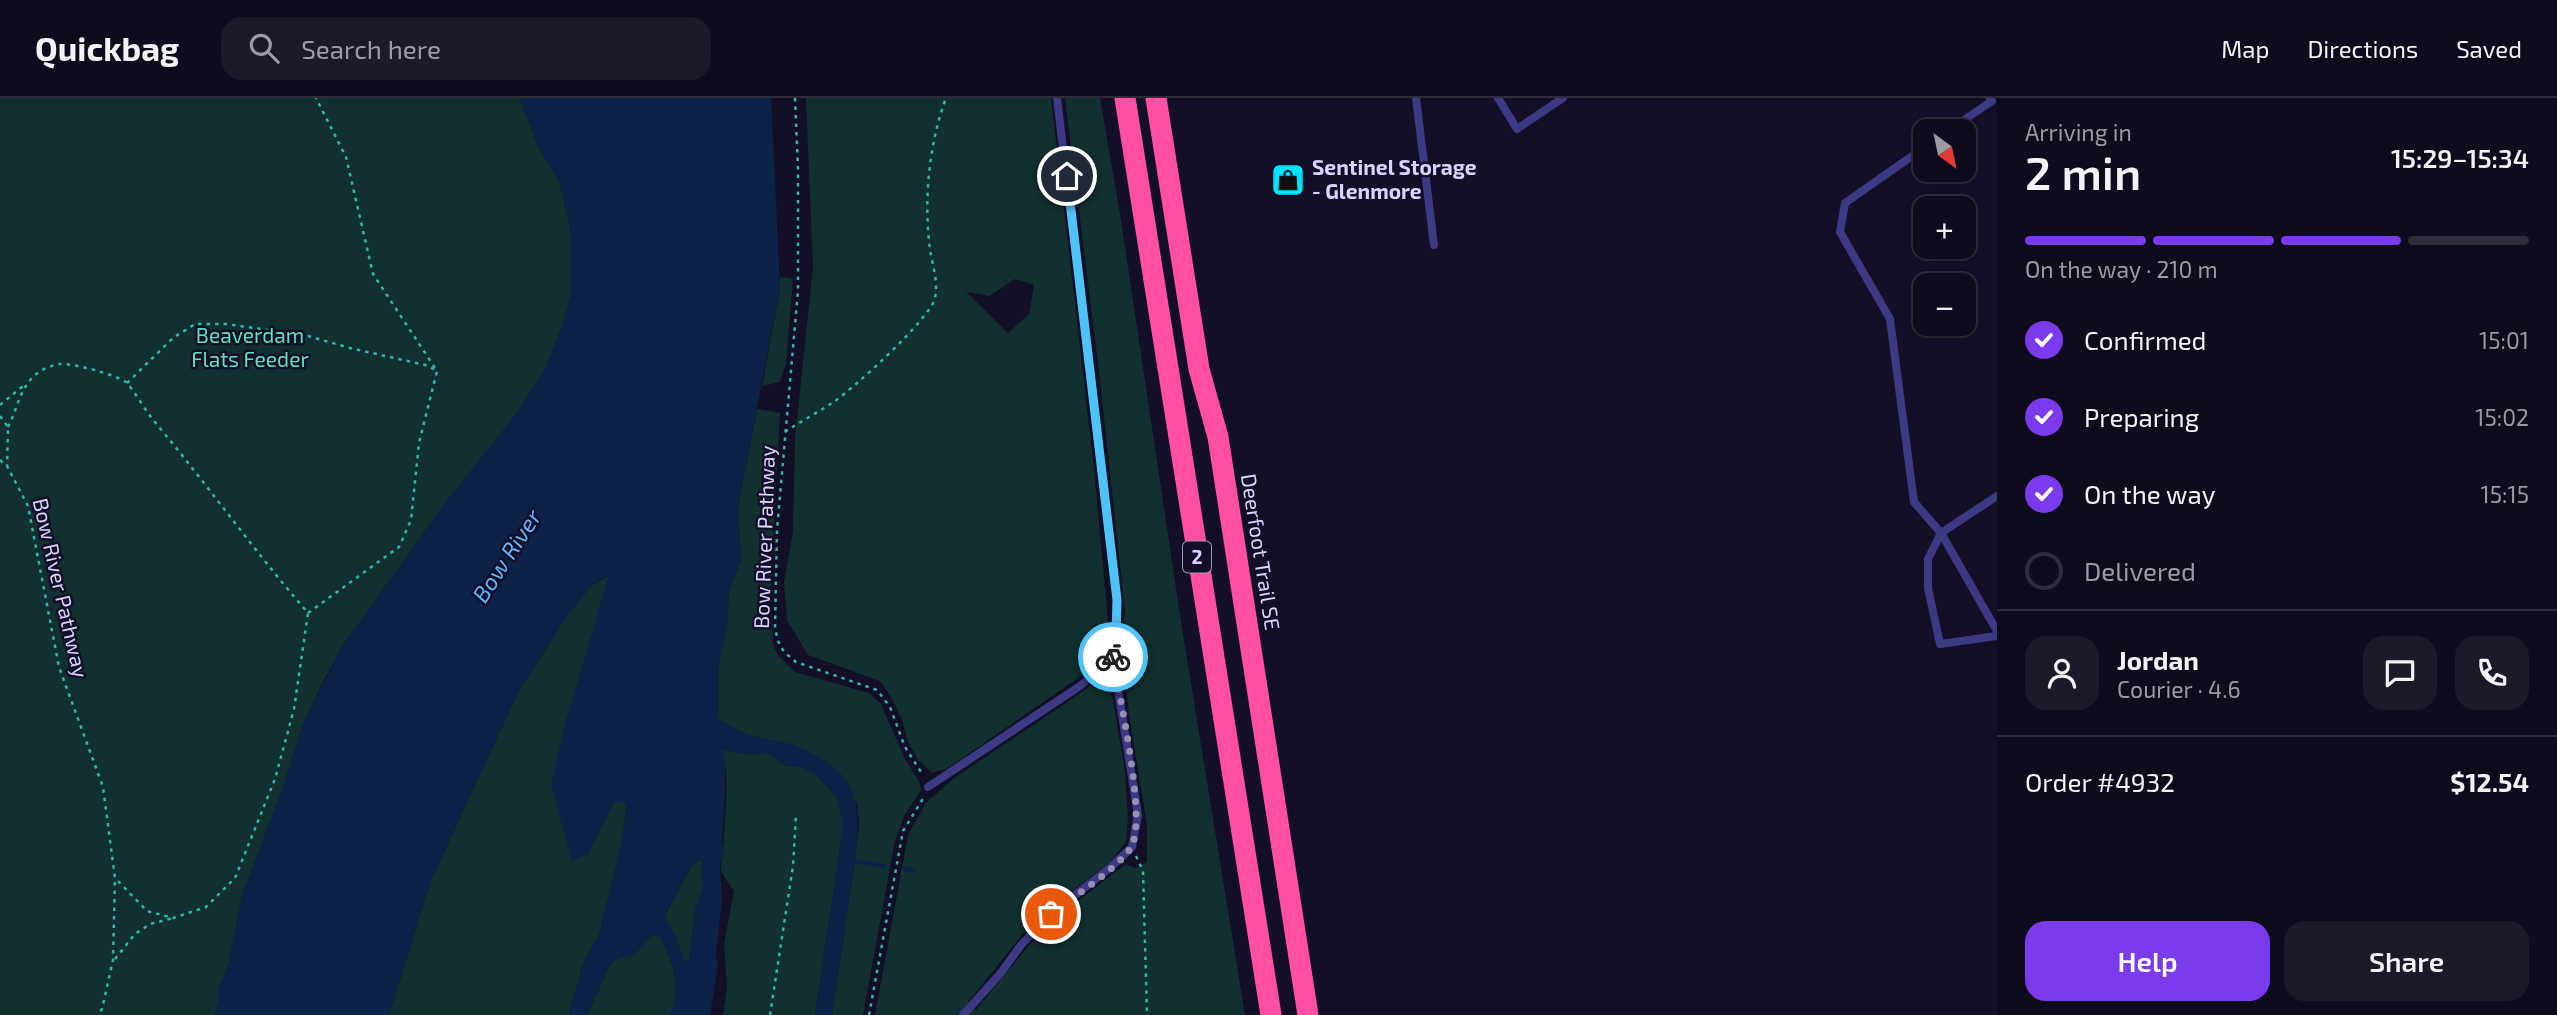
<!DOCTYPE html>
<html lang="en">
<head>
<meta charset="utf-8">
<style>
  body { margin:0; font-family:"Exo 2",sans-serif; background:#1c1929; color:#f1f3f6; height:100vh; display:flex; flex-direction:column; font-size:26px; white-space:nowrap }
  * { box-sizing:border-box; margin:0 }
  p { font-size:23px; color:#9b9ba3 }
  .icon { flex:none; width:38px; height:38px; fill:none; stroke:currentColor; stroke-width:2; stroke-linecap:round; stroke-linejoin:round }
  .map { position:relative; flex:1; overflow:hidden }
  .sheet { display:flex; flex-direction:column; background:#0e0b1c; width:560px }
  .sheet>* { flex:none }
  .needle { width:46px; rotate:147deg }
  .buttons { position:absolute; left:1913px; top:21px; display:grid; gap:14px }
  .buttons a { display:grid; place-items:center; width:63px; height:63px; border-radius:14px; background:#0e0b1c; box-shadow:0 4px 10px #0003,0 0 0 2px #2e2b3b; font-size:35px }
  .pin { position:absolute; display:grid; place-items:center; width:60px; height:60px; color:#fff; margin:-30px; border:4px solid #fff; border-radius:50%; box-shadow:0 2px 7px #0007 }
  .courier { position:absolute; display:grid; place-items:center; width:70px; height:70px; margin:-35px; border:5px solid #4fc3f7; border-radius:50%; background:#fff; color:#222; box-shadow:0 2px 9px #0007 }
  .headline em { font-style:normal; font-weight:600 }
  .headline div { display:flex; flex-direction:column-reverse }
  .headline { display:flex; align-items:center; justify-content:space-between; height:119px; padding:0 28px }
  h1 { font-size:46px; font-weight:600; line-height:52px }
  .bar { display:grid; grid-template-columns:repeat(4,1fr); gap:10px 7px; align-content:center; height:84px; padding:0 28px }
  .bar i { height:9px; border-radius:5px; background:#2e2b3b }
  .bar .current { background:#7c3aed }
  .bar p { grid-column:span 4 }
  .line { display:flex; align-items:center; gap:18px; padding:0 28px; border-top:2px solid #2e2b3b }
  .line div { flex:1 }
  .round { display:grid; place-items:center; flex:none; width:74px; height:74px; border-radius:21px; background:#1c1929 }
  ol { padding:0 28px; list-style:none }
  li { display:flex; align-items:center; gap:21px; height:77px }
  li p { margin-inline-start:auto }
  li .icon { padding:7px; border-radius:50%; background:#7c3aed; color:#fff; stroke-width:4 }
  li:last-child { color:#9b9ba3 }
  li i { width:38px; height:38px; border:4px solid #2e2b3b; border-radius:50% }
  .button { display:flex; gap:14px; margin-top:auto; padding:14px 28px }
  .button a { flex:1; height:80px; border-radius:21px; background:#7c3aed; color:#fff; font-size:28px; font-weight:600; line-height:80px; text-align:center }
  .button a+a { background:#1c1929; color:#f1f3f6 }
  header { display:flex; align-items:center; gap:42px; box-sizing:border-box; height:98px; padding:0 35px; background:#0e0b1c; border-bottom:2px solid #2e2b3b }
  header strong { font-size:33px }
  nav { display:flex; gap:38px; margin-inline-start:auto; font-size:24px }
  .search { width:490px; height:63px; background:#1c1929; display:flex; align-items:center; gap:18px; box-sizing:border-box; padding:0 24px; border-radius:21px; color:#9b9ba3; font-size:26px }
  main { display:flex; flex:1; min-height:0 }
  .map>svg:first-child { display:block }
</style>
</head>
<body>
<header>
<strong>Quickbag</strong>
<div class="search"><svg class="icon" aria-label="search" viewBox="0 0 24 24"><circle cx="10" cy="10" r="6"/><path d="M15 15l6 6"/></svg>Search here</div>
<nav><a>Map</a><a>Directions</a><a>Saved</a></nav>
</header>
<main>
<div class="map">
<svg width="1997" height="917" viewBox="0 0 1997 917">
  <rect width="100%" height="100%" fill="#130f26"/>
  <g fill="#12302f" fill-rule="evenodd">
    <path d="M0,0H520L537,46L560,85L571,134L572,194L562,228L546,270L518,314L447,403L344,546L324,582L304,624L282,693L242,798L229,865L218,895V906L214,917H0Z"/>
    <path d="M806,0H1051L1094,371L1108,522L1103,552L1081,578L948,670L932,675L919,663L908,644L902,622L891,599L880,583L808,557L787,522L784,484L793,434L795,341L813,169ZM1015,181L1034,187L1029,216L1008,235L966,194L989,198Z"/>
    <path d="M1065,0H1100L1121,122L1181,524L1245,917H875L908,737L926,705L953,681L1078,597L1103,578L1113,602L1125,673L1128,721L1126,744L1110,764L1034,822L968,904L976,912L1044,829L1126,766L1136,770L1147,764V727L1129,616L1122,548L1125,512L1098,265Z"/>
    <path d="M780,179L793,181L786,265L780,284L762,288L780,190Z"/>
    <path d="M757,311L780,315L770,505L773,547L778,557L795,574L869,595L881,606L905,661L920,685L921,692L904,718L895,743L863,917H832L856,754L859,727L857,705L766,641L747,637L718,621L719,566L729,492L741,462L738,408Z"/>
    <path d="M610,477L565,627L587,757L615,702L627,705L622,743L599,837L583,866L569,917H389L431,782L518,594L568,516L591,488Z"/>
    <path d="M722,651L744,656L768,655L784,667L802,669L815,676L837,699L842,718V738L815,917H723L727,889L724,846L734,793C730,787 725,781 722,775C719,766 723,761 723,754C724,721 731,682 722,651Z"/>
    <path d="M699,762L702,763L703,790L695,813L689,863L684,864L664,819L692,767Z"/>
    <path d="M653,836L660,838C671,859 684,894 670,917H587L610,866L617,861L634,856Z"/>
  </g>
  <path fill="#0c2248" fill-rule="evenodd" d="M520,0H771L780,190L738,408L741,462L729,492L728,525L719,566L718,621C727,626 737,632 747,636C761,642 776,641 790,646C849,668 863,692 856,754L832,917H815L842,738V718L837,699L815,676L802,669L784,667L768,655L744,656L723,651L725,662V702L722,743L724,756L720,765L722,801L716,858L718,868L710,917H670C684,894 671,859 660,838L653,836L634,857L617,861L610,866L587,917H569L583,866L599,837L622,743L627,706L615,702L587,757L572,763L551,687L565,627L609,477L591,488L568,516L518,594L431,782L389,917H214L218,906V895L229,865L242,798L282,693L304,624L325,582L344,546L447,403L518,314L546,270L562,228L572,193L571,134L560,85L537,46ZM699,762L702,763L703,790L695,813L689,862L684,864L675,836L664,818L692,767Z"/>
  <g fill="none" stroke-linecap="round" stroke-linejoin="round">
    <g stroke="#0c2248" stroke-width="4.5">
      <path d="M854,763L884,768"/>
      <path d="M906,771L914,773"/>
    </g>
    <g stroke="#2fb8b0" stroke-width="2.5" stroke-dasharray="3.5 5" stroke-linecap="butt">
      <path d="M795,0L798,70V193L777,432L775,530L778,543L784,554L796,564L877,592L890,609L905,649L923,677"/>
      <path d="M127,285L173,240L195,226H226L308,238L350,250L425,267L436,272"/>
      <path d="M0,307L23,288"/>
      <path d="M0,318L8,329L7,368"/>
      <path d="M8,329C18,310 20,287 39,274C43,271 53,267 59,266C73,265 113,276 126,284C131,288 147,315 154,323C207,386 254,453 308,515L294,611L275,681L235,780L206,809L173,820L147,813L115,780"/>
      <path d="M785,334C801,323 819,314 835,303C855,289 930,221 935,200C939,180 930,162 929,142C924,97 930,43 946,0"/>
      <path d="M0,362L7,368L28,408L59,569L103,689L115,780L113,862L102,911L98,917"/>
      <path d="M308,515L399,449L411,422L419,345L437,273L373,176L346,59L316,0"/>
      <path d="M1136,758L1143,773L1147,917"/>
      <path d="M115,861L135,836L150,826L173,820"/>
      <path d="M770,917L793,768L796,716"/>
      <path d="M869,917L903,733L924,699"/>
    </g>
    <g stroke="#3d3a85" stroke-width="8">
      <path d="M1416,0L1434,147"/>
      <path d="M1498,0L1517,31L1563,0"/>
      <path d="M1948,33L1992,3L1990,0"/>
      <path d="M1925,49L1845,105L1840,134L1890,221L1914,404L1941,435L1997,398"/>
      <path d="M1941,435L1928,461V490L1940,546L1997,538"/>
      <path d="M1941,435L1997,533"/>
      <path d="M928,689L1080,588L1113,560"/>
      <path d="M963,917L1000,876L1021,847L1051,816L1111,769L1132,749L1138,717L1113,560L1116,537L1117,502L1057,0"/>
    </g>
    <g stroke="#ff4fa3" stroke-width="21">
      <path d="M1125,0L1271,917"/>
      <path d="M1156,0L1199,271L1218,339L1308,917"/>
    </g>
  </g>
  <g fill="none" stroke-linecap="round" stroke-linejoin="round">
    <path stroke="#948fb3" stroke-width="7" stroke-dasharray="0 12.6" d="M1051,816C1075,797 1113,774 1130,751C1149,725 1118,595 1113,559"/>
    <path stroke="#4fc3f7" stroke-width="9" d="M1067,78L1117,502L1116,537L1113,559"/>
  </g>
  <defs>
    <symbol id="shop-square" viewBox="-11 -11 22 22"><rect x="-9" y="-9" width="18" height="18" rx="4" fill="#00e5ff" stroke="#130f26"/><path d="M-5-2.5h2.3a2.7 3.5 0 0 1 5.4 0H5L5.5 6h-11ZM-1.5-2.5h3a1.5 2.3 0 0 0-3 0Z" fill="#111"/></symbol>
  </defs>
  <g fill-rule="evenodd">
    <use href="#shop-square" x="1269" y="63" width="38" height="38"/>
  </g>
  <g text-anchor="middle" stroke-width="5" stroke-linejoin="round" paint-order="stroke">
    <rect fill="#130f26" stroke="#9e99be" stroke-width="2" x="1183" y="443.5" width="28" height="31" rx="5"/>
    <g font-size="19" font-weight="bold" fill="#d9d4ff">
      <text x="1197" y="466">2</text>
    </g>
    <g font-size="21" font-weight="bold" fill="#d9d4ff" stroke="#130f26" text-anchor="start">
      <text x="1312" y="77">Sentinel Storage<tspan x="1312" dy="24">- Glenmore</tspan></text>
    </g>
    <g font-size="21" fill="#5fe0c0" stroke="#130f26">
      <text x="250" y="245">Beaverdam<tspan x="250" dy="24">Flats Feeder</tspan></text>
    </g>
    <g font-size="21" fill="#d9d4ff" stroke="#130f26">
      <text transform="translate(765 439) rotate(-88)" y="7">Bow River Pathway</text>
      <text transform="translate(1260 454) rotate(81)" y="7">Deerfoot Trail SE</text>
      <text transform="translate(60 490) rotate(77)" y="7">Bow River Pathway</text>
    </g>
    <g font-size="23" font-style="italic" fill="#62b6ff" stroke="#130f26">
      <text transform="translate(507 458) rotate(-57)" y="8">Bow River</text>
    </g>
  </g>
</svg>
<div class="buttons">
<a><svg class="needle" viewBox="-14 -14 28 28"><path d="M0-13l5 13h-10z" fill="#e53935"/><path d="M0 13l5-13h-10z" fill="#9b9ba3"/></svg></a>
<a>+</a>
<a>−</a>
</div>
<div class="pin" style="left:1051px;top:816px;background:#ea580c"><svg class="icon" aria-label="bag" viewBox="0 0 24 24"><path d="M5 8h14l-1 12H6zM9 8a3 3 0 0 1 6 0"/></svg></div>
<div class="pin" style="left:1067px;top:78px;background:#1f2937"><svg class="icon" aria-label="home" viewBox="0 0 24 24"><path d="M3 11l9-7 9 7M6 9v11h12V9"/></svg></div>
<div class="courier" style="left:1113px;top:559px"><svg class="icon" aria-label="bike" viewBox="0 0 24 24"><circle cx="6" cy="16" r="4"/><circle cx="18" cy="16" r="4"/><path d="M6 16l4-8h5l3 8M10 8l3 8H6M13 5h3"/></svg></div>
</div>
<section class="sheet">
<div class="headline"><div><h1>2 min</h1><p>Arriving in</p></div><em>15:29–15:34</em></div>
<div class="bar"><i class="current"></i><i class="current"></i><i class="current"></i><i></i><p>On the way · 210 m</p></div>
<ol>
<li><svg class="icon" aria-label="check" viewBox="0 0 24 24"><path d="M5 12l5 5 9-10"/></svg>Confirmed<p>15:01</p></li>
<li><svg class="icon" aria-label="check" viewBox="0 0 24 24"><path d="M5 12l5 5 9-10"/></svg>Preparing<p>15:02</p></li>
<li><svg class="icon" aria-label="check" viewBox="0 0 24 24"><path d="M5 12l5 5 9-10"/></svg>On the way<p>15:15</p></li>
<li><i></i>Delivered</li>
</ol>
<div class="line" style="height:126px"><a class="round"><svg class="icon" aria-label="person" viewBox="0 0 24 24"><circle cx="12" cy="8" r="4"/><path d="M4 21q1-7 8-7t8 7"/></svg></a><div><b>Jordan</b><p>Courier · 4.6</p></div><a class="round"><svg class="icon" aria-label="chat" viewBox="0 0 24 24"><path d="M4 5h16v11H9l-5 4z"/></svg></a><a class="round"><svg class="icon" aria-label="phone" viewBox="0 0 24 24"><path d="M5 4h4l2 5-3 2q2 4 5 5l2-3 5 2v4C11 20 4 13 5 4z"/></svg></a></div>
<div class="line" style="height:91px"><div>Order #4932</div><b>$12.54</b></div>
<div class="button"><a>Help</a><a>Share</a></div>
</section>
</main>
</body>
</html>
